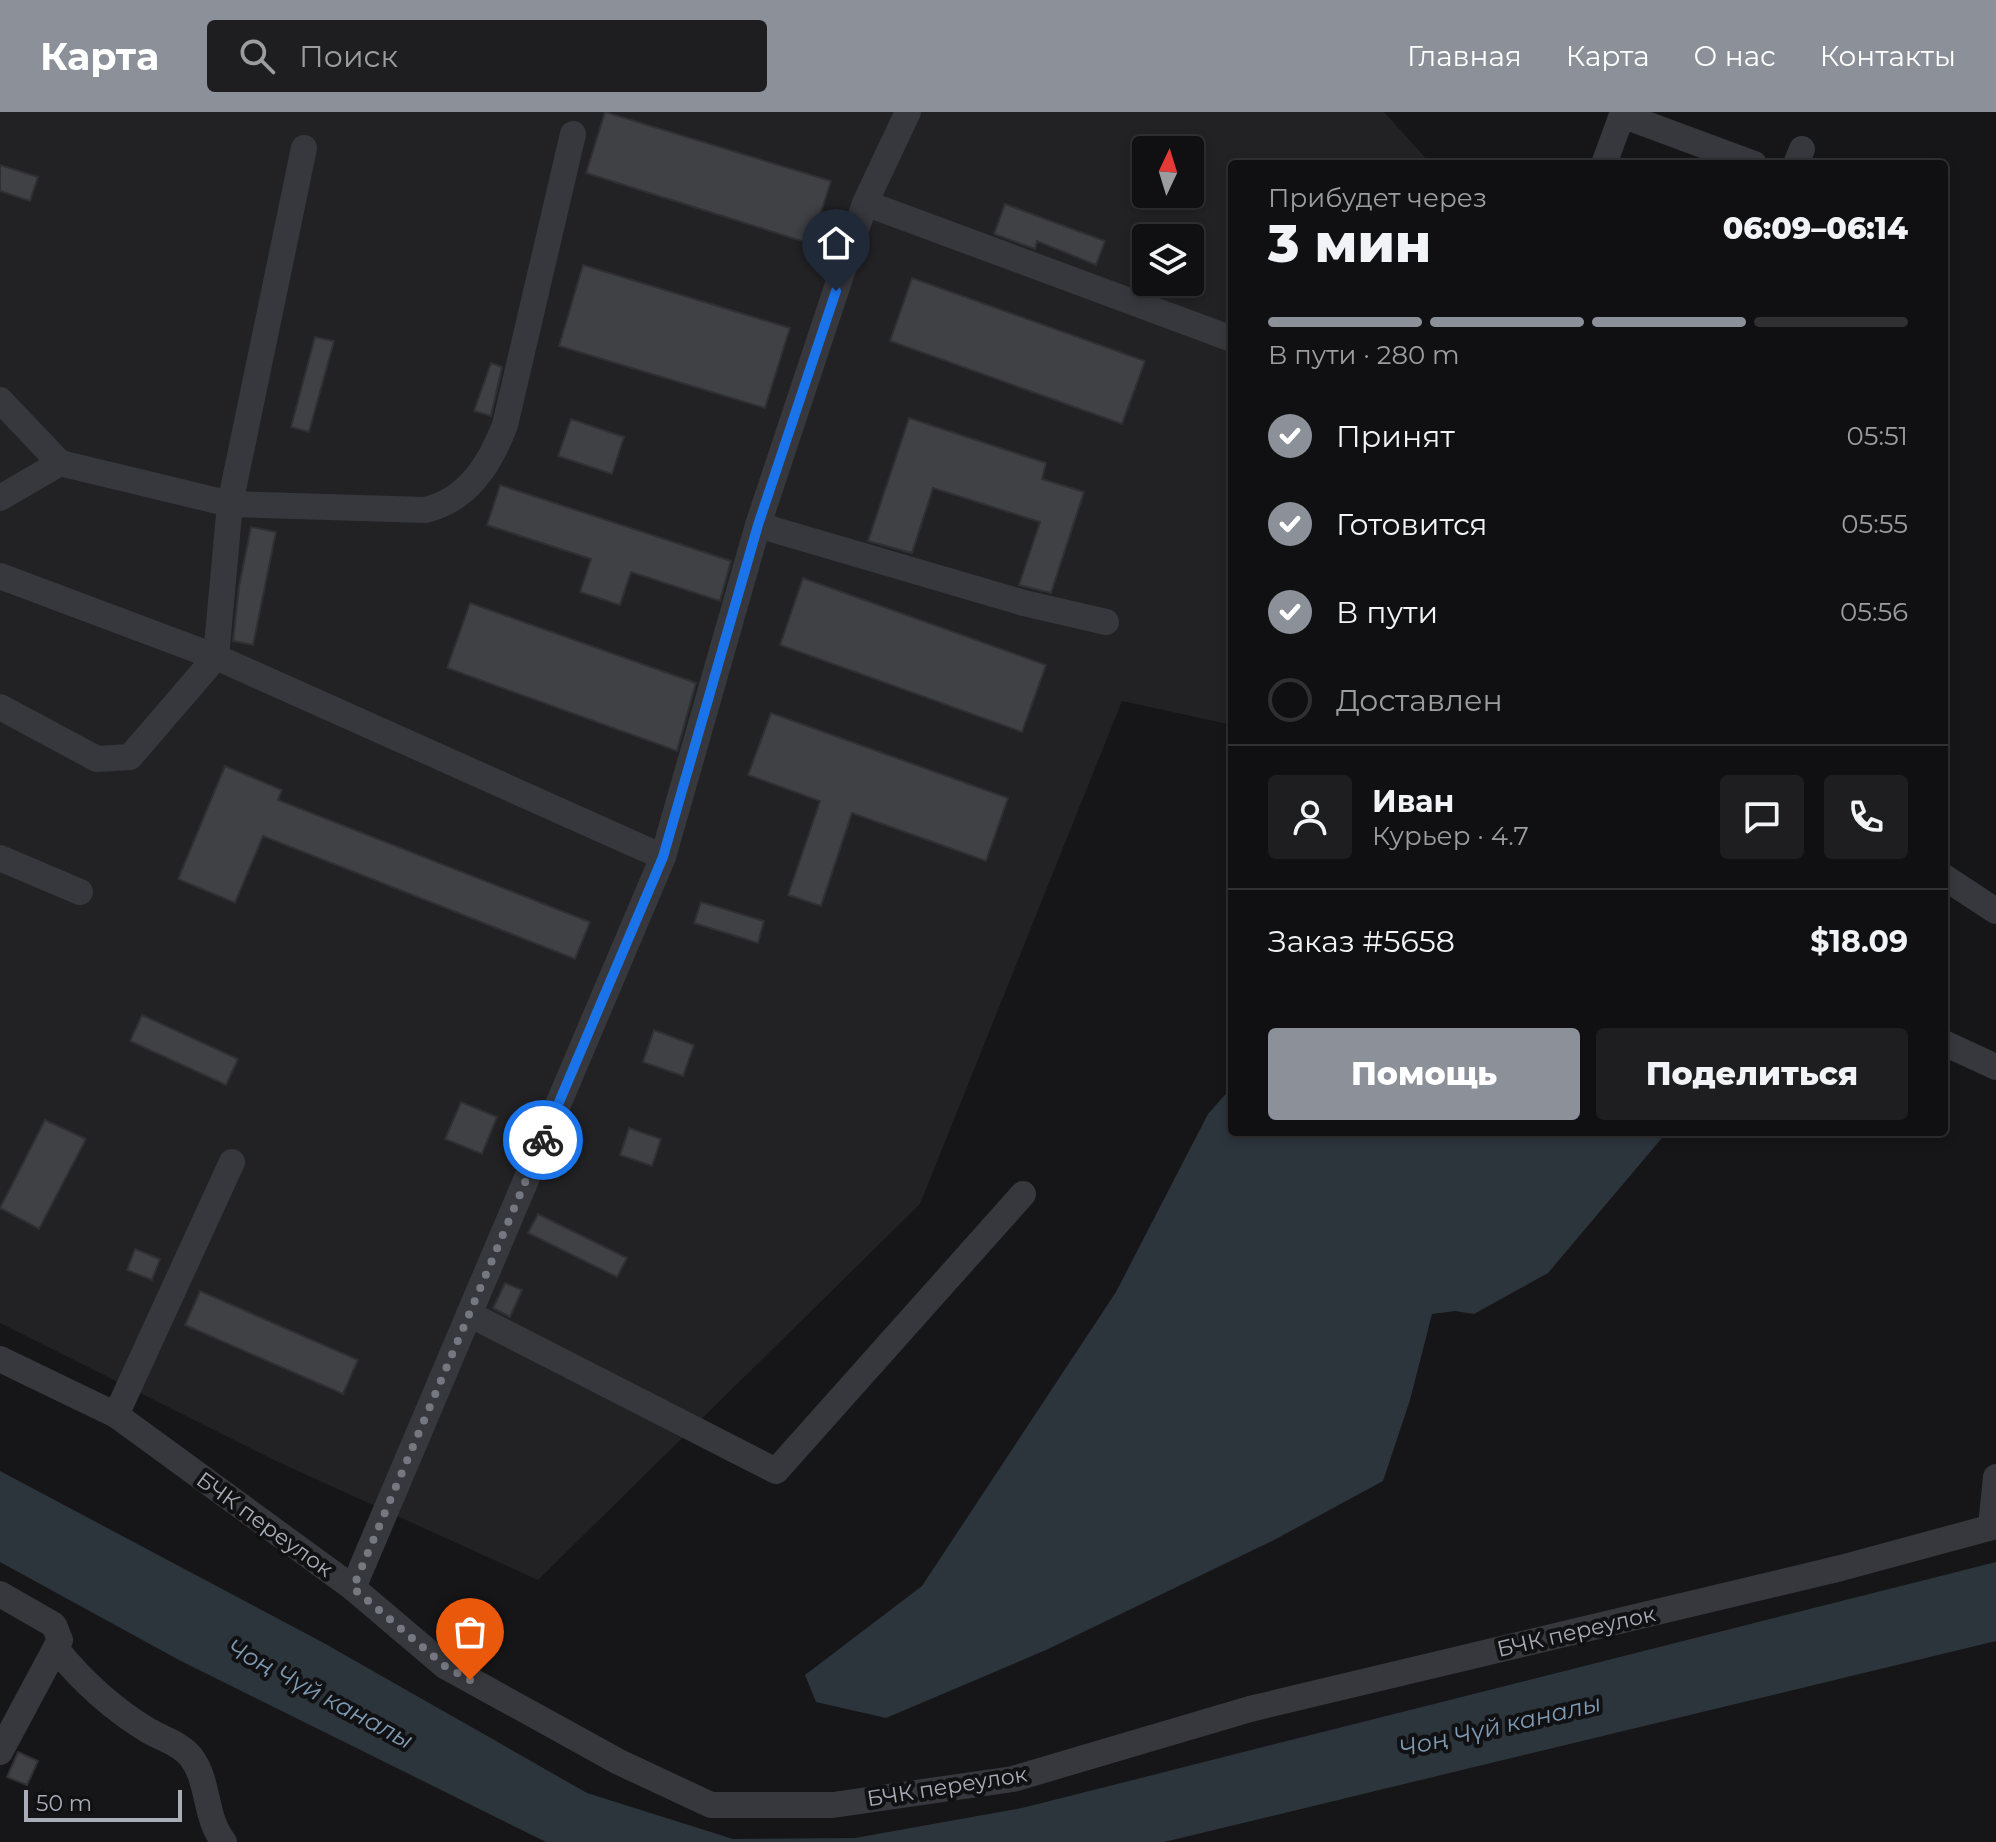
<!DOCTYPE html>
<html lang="ru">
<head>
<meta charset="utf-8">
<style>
  body { margin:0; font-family:Montserrat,sans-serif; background:#1e1e20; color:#f1f3f6; height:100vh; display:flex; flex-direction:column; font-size:30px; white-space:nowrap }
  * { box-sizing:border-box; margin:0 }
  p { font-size:26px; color:#9c9d9f }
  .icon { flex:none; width:44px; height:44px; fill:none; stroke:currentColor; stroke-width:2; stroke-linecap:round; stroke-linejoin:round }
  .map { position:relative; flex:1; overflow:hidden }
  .details { position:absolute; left:1228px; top:48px; width:720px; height:976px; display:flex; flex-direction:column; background:#101012; border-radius:8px; box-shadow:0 4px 12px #0003,0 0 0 2px #303032 }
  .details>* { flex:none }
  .needle { width:52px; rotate:4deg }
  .controls { position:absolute; left:1132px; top:24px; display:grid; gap:16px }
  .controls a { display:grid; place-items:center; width:72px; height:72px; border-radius:8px; background:#101012; box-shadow:0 4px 12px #0003,0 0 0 2px #303032; font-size:40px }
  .scale { position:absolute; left:24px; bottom:20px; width:158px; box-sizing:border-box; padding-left:8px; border:4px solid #a8adb8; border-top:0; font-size:22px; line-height:28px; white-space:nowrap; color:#a8adb8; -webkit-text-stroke:6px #111113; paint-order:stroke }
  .pin { position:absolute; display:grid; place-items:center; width:68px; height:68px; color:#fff; margin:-82px -34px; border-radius:50% 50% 50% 0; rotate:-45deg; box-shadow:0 0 8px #0007 }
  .pin .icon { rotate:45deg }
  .courier { position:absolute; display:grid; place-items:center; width:80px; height:80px; margin:-40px; border:6px solid #1a73e8; border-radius:50%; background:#fff; color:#222; box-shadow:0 2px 10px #0007 }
  .summary em { font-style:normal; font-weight:800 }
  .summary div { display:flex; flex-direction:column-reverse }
  .summary { display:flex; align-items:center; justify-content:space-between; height:136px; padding:0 40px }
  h1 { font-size:52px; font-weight:800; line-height:60px }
  .bar { display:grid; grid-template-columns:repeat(4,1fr); gap:12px 8px; align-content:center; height:96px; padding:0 40px }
  .bar i { height:10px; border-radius:6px; background:#303032 }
  .bar .current { background:#8c9099 }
  .bar p { grid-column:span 4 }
  .line { display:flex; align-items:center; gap:20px; padding:0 40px; border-top:2px solid #303032 }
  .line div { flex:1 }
  .round { display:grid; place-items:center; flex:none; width:84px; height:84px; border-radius:8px; background:#1e1e20 }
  ol { padding:0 40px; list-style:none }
  li { display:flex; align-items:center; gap:24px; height:88px }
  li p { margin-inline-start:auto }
  li .icon { padding:8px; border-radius:50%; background:#8c9099; color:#fff; stroke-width:4 }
  li:last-child { color:#9c9d9f }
  li i { width:44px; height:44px; border:4px solid #303032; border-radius:50% }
  .button { display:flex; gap:16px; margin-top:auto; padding:16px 40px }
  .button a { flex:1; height:92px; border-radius:8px; background:#8c9099; color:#fff; font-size:32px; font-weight:800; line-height:92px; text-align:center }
  .button a+a { background:#1e1e20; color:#f1f3f6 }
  header { display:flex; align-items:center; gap:48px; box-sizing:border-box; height:112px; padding:0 40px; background:#8c9099; color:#fff }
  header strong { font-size:38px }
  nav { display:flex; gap:44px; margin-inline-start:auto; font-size:28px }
  .search { width:560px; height:72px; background:#1e1e20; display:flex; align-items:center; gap:20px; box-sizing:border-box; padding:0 28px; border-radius:8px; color:#9c9d9f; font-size:30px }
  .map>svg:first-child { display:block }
</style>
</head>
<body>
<header>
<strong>Карта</strong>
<div class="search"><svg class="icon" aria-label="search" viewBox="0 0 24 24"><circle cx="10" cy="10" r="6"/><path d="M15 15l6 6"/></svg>Поиск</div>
<nav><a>Главная</a><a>Карта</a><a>О нас</a><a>Контакты</a></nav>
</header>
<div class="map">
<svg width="1996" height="1730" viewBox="0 0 1996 1730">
  <rect width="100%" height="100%" fill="#161618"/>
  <path fill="#222225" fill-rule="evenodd" d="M0,0H1384L1431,52H1232V613L1122,589L920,1092L538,1468L276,1349L0,1211ZM1146,38H1190V82H1146ZM1146,126H1190V170H1146Z"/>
  <g fill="#2c353c">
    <path d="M1232,975V1020H1667L1548,1161L1474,1202L1455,1199L1432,1202L1410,1288L1383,1369L1274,1428L1046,1538L886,1606L816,1590L805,1563L922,1474L1116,1180L1208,1002Z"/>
    <path d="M0,1359L322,1530L587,1681L733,1727L855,1726L1022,1696L1996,1450V1529L1164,1730H546L179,1548L0,1450Z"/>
  </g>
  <g fill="#404145" stroke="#303034" stroke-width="2">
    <path d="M605,0L831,69L811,132L586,61Z"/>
    <path d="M0,53L38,65L30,89L0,79Z"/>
    <path d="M1005,92L1105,129L1096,153L1037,129L1035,137L994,122Z"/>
    <path d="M583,153L790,216L765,296L559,234Z"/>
    <path d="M912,166L1145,249L1122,312L890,229Z"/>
    <path d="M315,225L334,229L309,320L291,315Z"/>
    <path d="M491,251L502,255L491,304L474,299Z"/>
    <path d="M909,306L1046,351L1042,367L1084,380L1051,481L1019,473L1040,410L933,376L912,441L868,429Z"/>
    <path d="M571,307L624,325L612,362L558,344Z"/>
    <path d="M500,373L731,449L720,489L631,460L620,493L580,480L591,447L487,413Z"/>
    <path d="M251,415L276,420L253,533L233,529L239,474Z"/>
    <path d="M803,466L1046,553L1022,620L780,533Z"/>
    <path d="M470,491L696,571L677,639L447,556Z"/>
    <path d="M771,601L1008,686L986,749L852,701L821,794L788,783L820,689L748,663Z"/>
    <path d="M225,654L282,678L278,688L590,810L575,847L263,724L235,791L178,767Z"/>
    <path d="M701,790L764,809L758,831L694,811Z"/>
    <path d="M142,903L238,947L226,973L130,929Z"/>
    <path d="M654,918L694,933L683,964L643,950Z"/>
    <path d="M461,990L497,1005L482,1042L445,1027Z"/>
    <path d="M45,1008L86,1027L39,1117L0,1096Z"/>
    <path d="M629,1016L661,1027L652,1054L620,1043Z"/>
    <path d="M538,1102L627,1146L617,1165L528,1121Z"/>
    <path d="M135,1137L160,1147L152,1168L127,1158Z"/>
    <path d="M505,1171L522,1178L510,1205L493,1196Z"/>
    <path d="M200,1179L358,1248L343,1282L185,1213Z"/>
    <path d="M18,1640L38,1649L27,1673L7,1665Z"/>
  </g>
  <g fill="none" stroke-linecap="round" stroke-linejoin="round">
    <g stroke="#37383d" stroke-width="26">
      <path d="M304,36L230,392L425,398C468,388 490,352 505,313L573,22"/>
      <path d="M1604,52L1622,3L1754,52"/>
      <path d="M1796,52L1802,37"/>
      <path d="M865,91L1232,227"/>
      <path d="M0,288L60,351"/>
      <path d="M0,386L60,351L230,392L216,545L663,745"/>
      <path d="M758,413L1024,491L1106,510"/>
      <path d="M0,464L216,545L130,645L97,647L0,595"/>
      <path d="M0,746L80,780"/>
      <path d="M1944,765L1996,799"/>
      <path d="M1944,931L1996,955"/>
      <path d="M469,1202L776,1359L1023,1082"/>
      <path d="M0,1247L116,1303L353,1476L445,1554L619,1650L711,1693H833L1013,1667L1250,1597L1841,1456L1996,1414"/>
      <path d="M116,1303L232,1050"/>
      <path d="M1991,1414L1996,1365"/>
      <path d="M353,1476L663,745L758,413L865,91L908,0"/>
      <path d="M0,1482L54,1513L60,1528L0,1640"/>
      <path d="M57,1538C83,1570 114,1598 149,1619C163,1627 181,1632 191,1645C210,1670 204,1706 224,1730"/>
    </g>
  </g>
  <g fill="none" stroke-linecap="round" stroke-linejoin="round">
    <path stroke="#757880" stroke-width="8" stroke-dasharray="0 14.4" d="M470,1568L445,1554L353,1476L543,1028"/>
    <path stroke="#1a73e8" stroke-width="10" d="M543,1028L663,745L758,413L836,179"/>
  </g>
  <g text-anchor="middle" stroke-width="8" stroke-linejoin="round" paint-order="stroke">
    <g font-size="22" fill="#a8adb8" stroke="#111113">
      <text transform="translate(265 1412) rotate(36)" y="8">БЧК переулок</text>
      <text transform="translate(1576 1519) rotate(-13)" y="8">БЧК переулок</text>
      <text transform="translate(947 1674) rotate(-9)" y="8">БЧК переулок</text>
    </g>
    <g font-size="24" font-style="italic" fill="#7f9bb3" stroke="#111113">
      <text transform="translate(320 1582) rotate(28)" y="8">Чоң Чүй каналы</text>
      <text transform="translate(1500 1614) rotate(-13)" y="8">Чоң Чүй каналы</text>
    </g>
  </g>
</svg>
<div class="controls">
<a><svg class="needle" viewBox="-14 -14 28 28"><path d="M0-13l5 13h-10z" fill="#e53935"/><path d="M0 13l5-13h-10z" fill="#9c9d9f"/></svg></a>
<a><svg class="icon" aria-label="layers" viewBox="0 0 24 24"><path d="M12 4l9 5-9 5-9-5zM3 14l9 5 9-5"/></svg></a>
</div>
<div class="scale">50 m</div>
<div class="pin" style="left:470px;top:1568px;background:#ea580c"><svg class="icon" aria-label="bag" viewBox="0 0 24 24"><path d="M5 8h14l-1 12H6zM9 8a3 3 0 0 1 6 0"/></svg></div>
<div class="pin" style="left:836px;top:179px;background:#1f2937"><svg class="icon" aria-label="home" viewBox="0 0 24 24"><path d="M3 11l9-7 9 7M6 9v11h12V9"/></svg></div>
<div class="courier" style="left:543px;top:1028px"><svg class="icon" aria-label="bike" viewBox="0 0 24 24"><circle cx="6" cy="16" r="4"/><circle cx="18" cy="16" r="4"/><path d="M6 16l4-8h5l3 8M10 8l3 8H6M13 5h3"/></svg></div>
<section class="details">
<div class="summary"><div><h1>3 мин</h1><p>Прибудет через</p></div><em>06:09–06:14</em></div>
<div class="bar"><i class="current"></i><i class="current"></i><i class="current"></i><i></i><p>В пути · 280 m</p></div>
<ol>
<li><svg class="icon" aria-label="check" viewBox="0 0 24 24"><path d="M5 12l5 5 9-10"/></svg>Принят<p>05:51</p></li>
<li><svg class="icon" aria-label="check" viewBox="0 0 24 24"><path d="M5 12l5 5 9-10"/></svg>Готовится<p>05:55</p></li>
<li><svg class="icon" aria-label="check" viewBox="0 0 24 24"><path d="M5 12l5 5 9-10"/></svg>В пути<p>05:56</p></li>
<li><i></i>Доставлен</li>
</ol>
<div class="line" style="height:144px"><a class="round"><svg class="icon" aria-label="person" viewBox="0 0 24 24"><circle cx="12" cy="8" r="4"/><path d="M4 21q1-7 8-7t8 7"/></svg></a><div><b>Иван</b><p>Курьер · 4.7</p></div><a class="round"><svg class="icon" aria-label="chat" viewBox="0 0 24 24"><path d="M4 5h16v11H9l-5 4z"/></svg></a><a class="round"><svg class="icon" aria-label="phone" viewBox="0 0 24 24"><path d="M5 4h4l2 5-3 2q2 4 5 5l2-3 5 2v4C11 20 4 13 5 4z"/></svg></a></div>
<div class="line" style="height:104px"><div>Заказ #5658</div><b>$18.09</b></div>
<div class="button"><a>Помощь</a><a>Поделиться</a></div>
</section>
</div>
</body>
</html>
